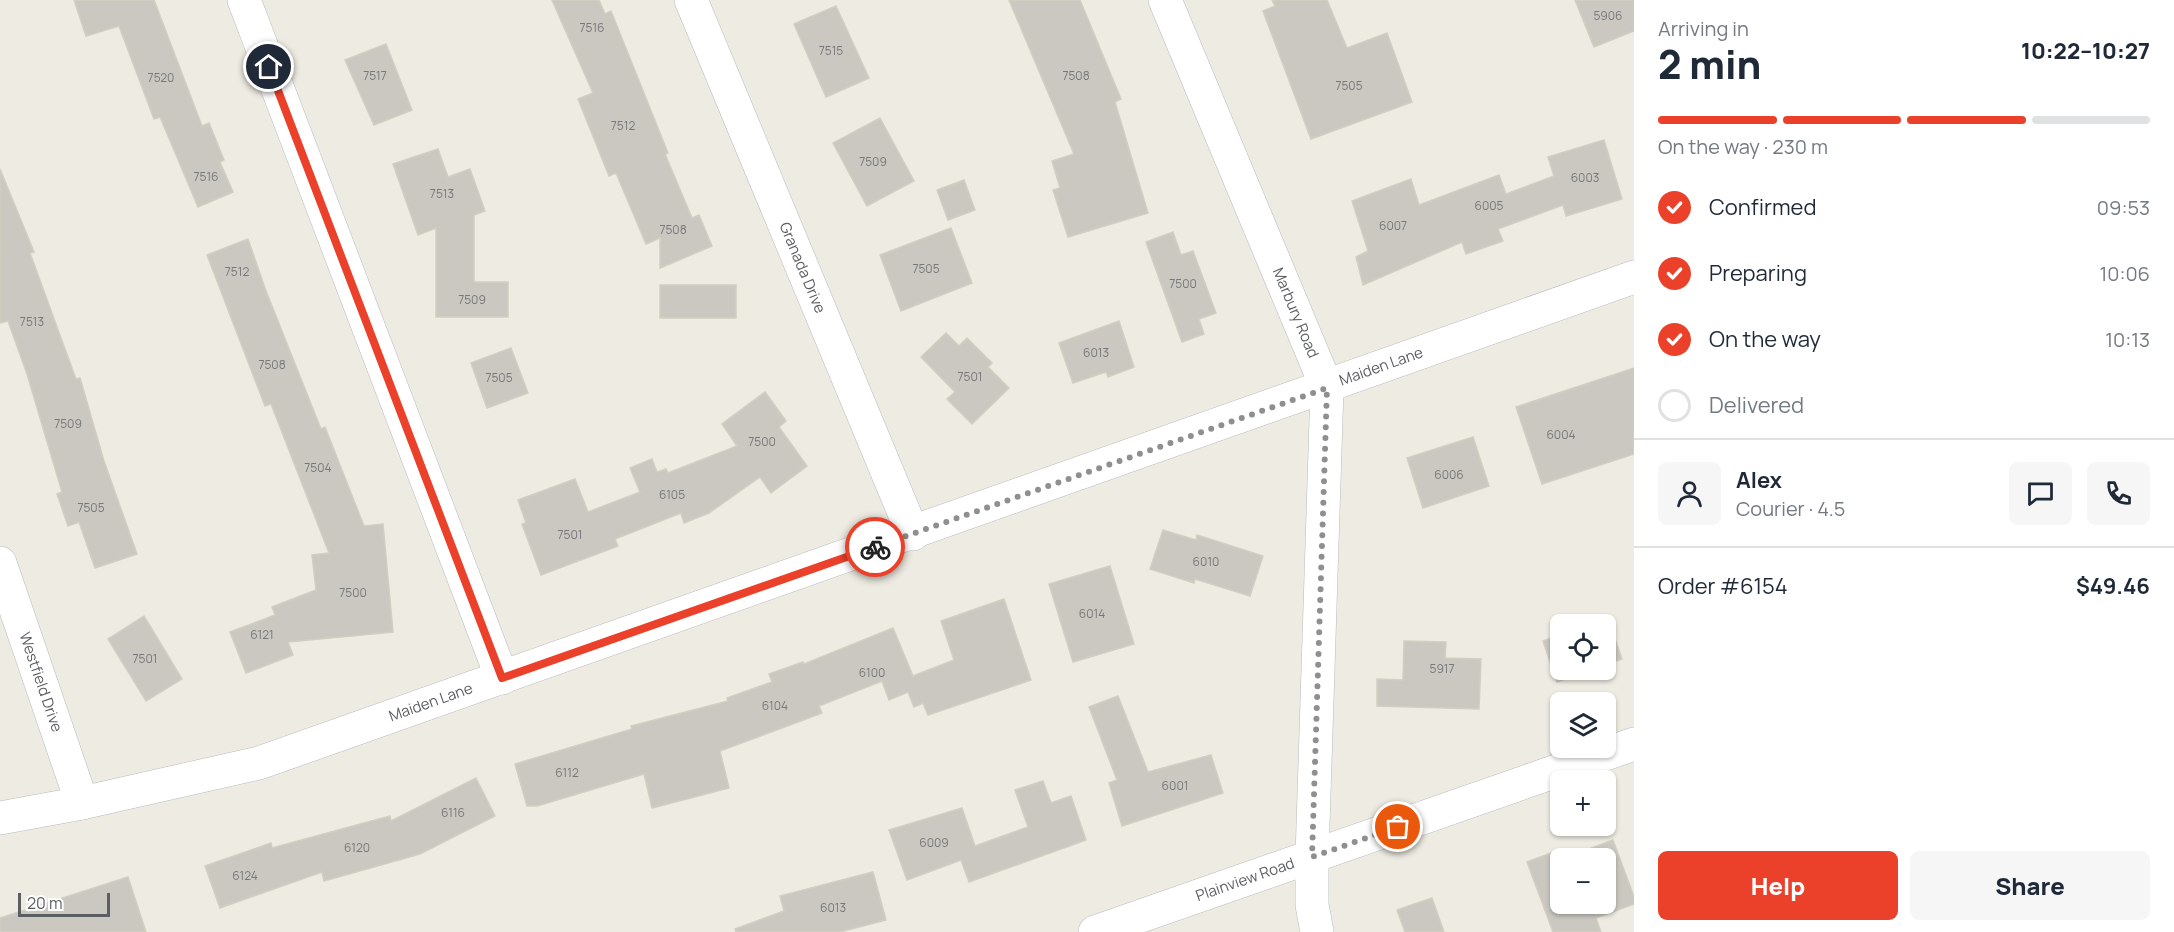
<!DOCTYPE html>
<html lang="en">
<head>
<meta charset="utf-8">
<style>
  body { margin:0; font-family:Manrope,sans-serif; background:#f6f6f7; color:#1f2937; height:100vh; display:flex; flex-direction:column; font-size:22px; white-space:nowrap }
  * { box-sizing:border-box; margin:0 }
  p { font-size:20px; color:#747a83 }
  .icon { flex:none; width:33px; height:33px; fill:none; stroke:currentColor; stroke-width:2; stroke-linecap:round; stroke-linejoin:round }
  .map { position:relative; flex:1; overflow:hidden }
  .side { display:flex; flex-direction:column; background:#fff; width:540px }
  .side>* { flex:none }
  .fabs { position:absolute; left:1550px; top:614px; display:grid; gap:12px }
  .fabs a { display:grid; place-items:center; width:66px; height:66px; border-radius:9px; background:#fff; box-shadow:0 2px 4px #0004; font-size:30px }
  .scale { position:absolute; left:18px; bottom:15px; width:92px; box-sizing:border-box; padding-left:6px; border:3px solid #5b5e63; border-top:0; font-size:16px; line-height:21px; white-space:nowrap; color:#5b5e63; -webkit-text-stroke:4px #fff; paint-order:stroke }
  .pin { position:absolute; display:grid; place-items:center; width:51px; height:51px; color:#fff; margin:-26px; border:3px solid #fff; border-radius:50%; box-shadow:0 2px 6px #0007 }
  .courier { position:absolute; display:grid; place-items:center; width:60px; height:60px; margin:-30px; border:4px solid #eb412b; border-radius:50%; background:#fff; color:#222; box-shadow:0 2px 8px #0007 }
  .overview em { font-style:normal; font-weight:800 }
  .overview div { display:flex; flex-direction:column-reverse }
  .overview { display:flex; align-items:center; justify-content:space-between; height:102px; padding:0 24px }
  h1 { font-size:39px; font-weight:800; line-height:45px }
  .bar { display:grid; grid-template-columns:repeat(4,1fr); gap:9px 6px; align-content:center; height:72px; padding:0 24px }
  .bar i { height:8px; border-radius:4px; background:#e0e1e3 }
  .bar .selected { background:#eb412b }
  .bar p { grid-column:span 4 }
  .line { display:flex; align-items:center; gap:15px; padding:0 24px; border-top:2px solid #e0e1e3 }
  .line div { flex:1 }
  .round { display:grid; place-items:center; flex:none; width:63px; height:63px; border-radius:9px; background:#f6f6f7 }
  ol { padding:0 24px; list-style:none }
  li { display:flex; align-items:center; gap:18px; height:66px }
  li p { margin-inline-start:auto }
  li .icon { padding:6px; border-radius:50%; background:#eb412b; color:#fff; stroke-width:4 }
  li:last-child { color:#747a83 }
  li i { width:33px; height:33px; border:3px solid #e0e1e3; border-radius:50% }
  .cta { display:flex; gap:12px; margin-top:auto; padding:12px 24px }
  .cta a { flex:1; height:69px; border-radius:9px; background:#eb412b; color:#fff; font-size:24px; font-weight:800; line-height:69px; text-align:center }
  .cta a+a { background:#f6f6f7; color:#1f2937 }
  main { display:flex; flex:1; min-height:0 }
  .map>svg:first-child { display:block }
</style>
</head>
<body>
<main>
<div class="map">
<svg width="1634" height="932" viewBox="0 0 1634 932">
  <rect width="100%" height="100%" fill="#eeece2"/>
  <g fill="#cac8c1" stroke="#d2cec1" stroke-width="1.5">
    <path d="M74,0H154L202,126L209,123L224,160L220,162L233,192L198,207L160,117L154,119L119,26L86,36Z"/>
    <path d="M552,0H599L605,14L611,11L668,153L665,154L692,218L699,215L712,246L660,268V238L646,244L616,173L609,176L578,99L593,93Z"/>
    <path d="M1009,0H1080L1121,99L1115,102L1148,213L1068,237L1053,190L1060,188L1052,161L1074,154Z"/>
    <path d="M1272,0H1327L1347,48L1387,33L1412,102L1311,139L1263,11L1275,6Z"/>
    <path d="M1575,0H1634V31L1594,47Z"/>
    <path d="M836,6L869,78L826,97L794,24Z"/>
    <path d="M386,44L412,110L374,125L345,60Z"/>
    <path d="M880,118L914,181L867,206L833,143Z"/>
    <path d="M1604,140L1622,199L1566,216L1563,205L1498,229L1503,241L1466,254L1462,242L1363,285L1356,257L1368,251L1352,201L1411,179L1419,205L1499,175L1506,194L1554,176L1548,157Z"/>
    <path d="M438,149L448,177L470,169L485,211L474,215V282H508V317H436V228L418,235L393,164Z"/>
    <path d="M0,169L34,252L30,253L76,379L80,378L104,461L137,554L95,568L79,522L68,526L57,494L62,492L27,374L8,321L0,323Z"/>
    <path d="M964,180L975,210L948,220L937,190Z"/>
    <path d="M951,228L972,283L901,311L880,255Z"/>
    <path d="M1173,232L1181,255L1193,251L1216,313L1199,319L1204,334L1182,342L1146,242Z"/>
    <path d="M248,239L266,291L321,429L325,427L364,526L383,524L393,632L288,642L293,655L246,673L230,632L275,615L272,607L316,590L312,555L329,553L271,404L265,406L207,255Z"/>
    <rect x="660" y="285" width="76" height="33"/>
    <path d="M1119,321L1134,367L1108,377L1106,372L1073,383L1059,343Z"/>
    <path d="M946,333L959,346L967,338L992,363L988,367L1009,388L972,424L947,399L955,392L921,357Z"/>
    <path d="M511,348L528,393L487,408L471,363Z"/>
    <path d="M1634,368V454L1542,484L1516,407Z"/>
    <path d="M765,392L786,421L779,427L807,466L771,493L760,477L709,513L684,523L681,513L615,539L618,546L541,575L522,524L526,523L518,500L575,479L588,512L640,492L630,468L652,459L657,472L666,469L668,473L737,446L722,424Z"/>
    <path d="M1473,437L1489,486L1423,508L1407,458Z"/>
    <path d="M1163,530L1196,540L1197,535L1263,556L1250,596L1195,579L1194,583L1150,569Z"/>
    <path d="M1110,566L1134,644L1073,662L1049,584Z"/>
    <path d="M1004,599L1031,680L928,715L923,703L914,707L908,692L889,700L882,681L819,706L822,713L720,751L729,788L652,808L644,774L537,806H527L515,764L632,729L631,726L728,701L727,698L772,682L769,674L803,662L804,664L893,628L913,676L954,660L941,621Z"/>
    <path d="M144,616L182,679L146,701L108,639Z"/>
    <path d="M1608,619L1622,659L1605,665V624H1592Z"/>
    <path d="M1560,635V669H1594L1557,682L1543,641Z"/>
    <path d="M1404,641L1446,642L1445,658L1481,659L1479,709L1377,706V679L1403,680Z"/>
    <path d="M1118,696L1148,772L1211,755L1223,793L1122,826L1109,783L1117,780L1089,707Z"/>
    <path d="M476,778L495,816L420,854L324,881L322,872L220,908L205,866L271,843L272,848L390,816L391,821Z"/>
    <path d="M1043,781L1051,803L1071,796L1086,840L969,882L961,860L907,880L889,830L962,808L975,846L1028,827L1015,790Z"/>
    <path d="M1613,840L1634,897V904L1596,918L1601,932H1553L1527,862L1551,853L1555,862L1560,860V903H1605V858H1565Z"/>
    <path d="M873,872L886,920L840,932H736L735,929L784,911L780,896Z"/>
    <path d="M128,877L146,932H0V918Z"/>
    <path d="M1432,898L1444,932H1405L1397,910Z"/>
  </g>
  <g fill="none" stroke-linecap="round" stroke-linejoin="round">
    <defs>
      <g id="minor">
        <path d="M244,0L502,678"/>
        <path id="s1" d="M691,0L913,534"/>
        <path id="s2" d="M1165,0L1327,388L1312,857V905L1317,932"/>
        <path id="s3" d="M0,563L82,803"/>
        <path id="s4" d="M0,818L82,803L259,763L1634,277"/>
        <path id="s5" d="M1095,932L1634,744"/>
      </g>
    </defs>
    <use href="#minor" stroke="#b8babf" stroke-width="34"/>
    <use href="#minor" stroke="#fff" stroke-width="33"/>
  </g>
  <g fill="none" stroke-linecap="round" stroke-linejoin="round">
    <path stroke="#8e908f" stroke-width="6" stroke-dasharray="0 10.8" d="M875,547L1327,388L1312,857L1398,827"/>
    <path stroke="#eb412b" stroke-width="8" d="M269,67L502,678L875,547"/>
  </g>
  <g text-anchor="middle" stroke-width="5" stroke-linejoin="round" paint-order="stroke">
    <g font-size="12" fill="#77787a">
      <text x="1608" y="20">5906</text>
      <text x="592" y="32">7516</text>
      <text x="831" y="55">7515</text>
      <text x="375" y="80">7517</text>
      <text x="1076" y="80">7508</text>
      <text x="161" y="82">7520</text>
      <text x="1349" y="90">7505</text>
      <text x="623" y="130">7512</text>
      <text x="873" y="166">7509</text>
      <text x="206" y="181">7516</text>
      <text x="1585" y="182">6003</text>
      <text x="442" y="198">7513</text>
      <text x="1489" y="210">6005</text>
      <text x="1393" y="230">6007</text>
      <text x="673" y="234">7508</text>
      <text x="926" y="273">7505</text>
      <text x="237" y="276">7512</text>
      <text x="1183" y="288">7500</text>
      <text x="472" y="304">7509</text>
      <text x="32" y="326">7513</text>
      <text x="1096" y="357">6013</text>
      <text x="272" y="369">7508</text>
      <text x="970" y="381">7501</text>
      <text x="499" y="382">7505</text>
      <text x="68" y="428">7509</text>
      <text x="1561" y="439">6004</text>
      <text x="762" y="446">7500</text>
      <text x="318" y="472">7504</text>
      <text x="1449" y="479">6006</text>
      <text x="672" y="499">6105</text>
      <text x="91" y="512">7505</text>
      <text x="570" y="539">7501</text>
      <text x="1206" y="566">6010</text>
      <text x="353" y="597">7500</text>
      <text x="1092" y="618">6014</text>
      <text x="262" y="639">6121</text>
      <text x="145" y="663">7501</text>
      <text x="1442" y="673">5917</text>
      <text x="872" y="677">6100</text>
      <text x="775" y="710">6104</text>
      <text x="567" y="777">6112</text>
      <text x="1175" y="790">6001</text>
      <text x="453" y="817">6116</text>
      <text x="934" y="847">6009</text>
      <text x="357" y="852">6120</text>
      <text x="245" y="880">6124</text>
      <text x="833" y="912">6013</text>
    </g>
    <g font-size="15" fill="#5b5e63" stroke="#fff">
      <text dy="5" stroke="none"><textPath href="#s1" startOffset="290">Granada Drive</textPath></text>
      <text dy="5" stroke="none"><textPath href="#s2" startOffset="339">Marbury Road</textPath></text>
      <text dy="5" stroke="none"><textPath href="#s4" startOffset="1455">Maiden Lane</textPath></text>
      <text dy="5" stroke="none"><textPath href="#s3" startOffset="126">Westfield Drive</textPath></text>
      <text dy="5" stroke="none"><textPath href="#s4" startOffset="447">Maiden Lane</textPath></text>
      <text dy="5" stroke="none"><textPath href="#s5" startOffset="159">Plainview Road</textPath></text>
    </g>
  </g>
</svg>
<div class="fabs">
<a><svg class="icon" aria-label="locate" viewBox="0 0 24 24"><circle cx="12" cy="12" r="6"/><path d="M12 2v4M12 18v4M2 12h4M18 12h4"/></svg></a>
<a><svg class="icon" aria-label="layers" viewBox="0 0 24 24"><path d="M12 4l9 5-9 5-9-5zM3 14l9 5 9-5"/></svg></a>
<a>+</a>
<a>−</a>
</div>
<div class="scale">20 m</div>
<div class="pin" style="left:1398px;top:827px;background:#ea580c"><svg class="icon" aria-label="bag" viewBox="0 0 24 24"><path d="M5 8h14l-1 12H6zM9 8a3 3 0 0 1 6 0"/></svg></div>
<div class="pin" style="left:269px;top:67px;background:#1f2937"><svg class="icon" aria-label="home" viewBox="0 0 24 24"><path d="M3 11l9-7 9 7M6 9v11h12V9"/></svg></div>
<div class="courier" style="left:875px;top:547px"><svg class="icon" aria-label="bike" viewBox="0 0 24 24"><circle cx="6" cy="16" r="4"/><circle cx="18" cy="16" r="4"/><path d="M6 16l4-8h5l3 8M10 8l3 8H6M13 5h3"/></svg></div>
</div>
<section class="side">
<div class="overview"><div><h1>2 min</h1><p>Arriving in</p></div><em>10:22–10:27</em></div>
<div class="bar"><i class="selected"></i><i class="selected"></i><i class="selected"></i><i></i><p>On the way · 230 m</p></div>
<ol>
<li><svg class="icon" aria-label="check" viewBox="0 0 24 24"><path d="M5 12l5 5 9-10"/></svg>Confirmed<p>09:53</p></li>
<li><svg class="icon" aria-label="check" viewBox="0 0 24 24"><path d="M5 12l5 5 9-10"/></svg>Preparing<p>10:06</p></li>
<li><svg class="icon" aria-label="check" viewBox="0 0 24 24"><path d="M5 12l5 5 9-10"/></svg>On the way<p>10:13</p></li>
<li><i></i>Delivered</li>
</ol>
<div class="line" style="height:108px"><a class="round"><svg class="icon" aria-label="person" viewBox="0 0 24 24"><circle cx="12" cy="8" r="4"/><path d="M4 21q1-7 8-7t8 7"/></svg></a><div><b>Alex</b><p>Courier · 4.5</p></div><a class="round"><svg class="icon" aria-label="chat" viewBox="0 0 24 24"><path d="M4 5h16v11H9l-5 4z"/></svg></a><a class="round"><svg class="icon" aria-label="phone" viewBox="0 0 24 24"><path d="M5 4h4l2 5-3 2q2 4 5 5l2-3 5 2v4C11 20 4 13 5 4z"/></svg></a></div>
<div class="line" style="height:78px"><div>Order #6154</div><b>$49.46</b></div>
<div class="cta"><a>Help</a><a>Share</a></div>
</section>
</main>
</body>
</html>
